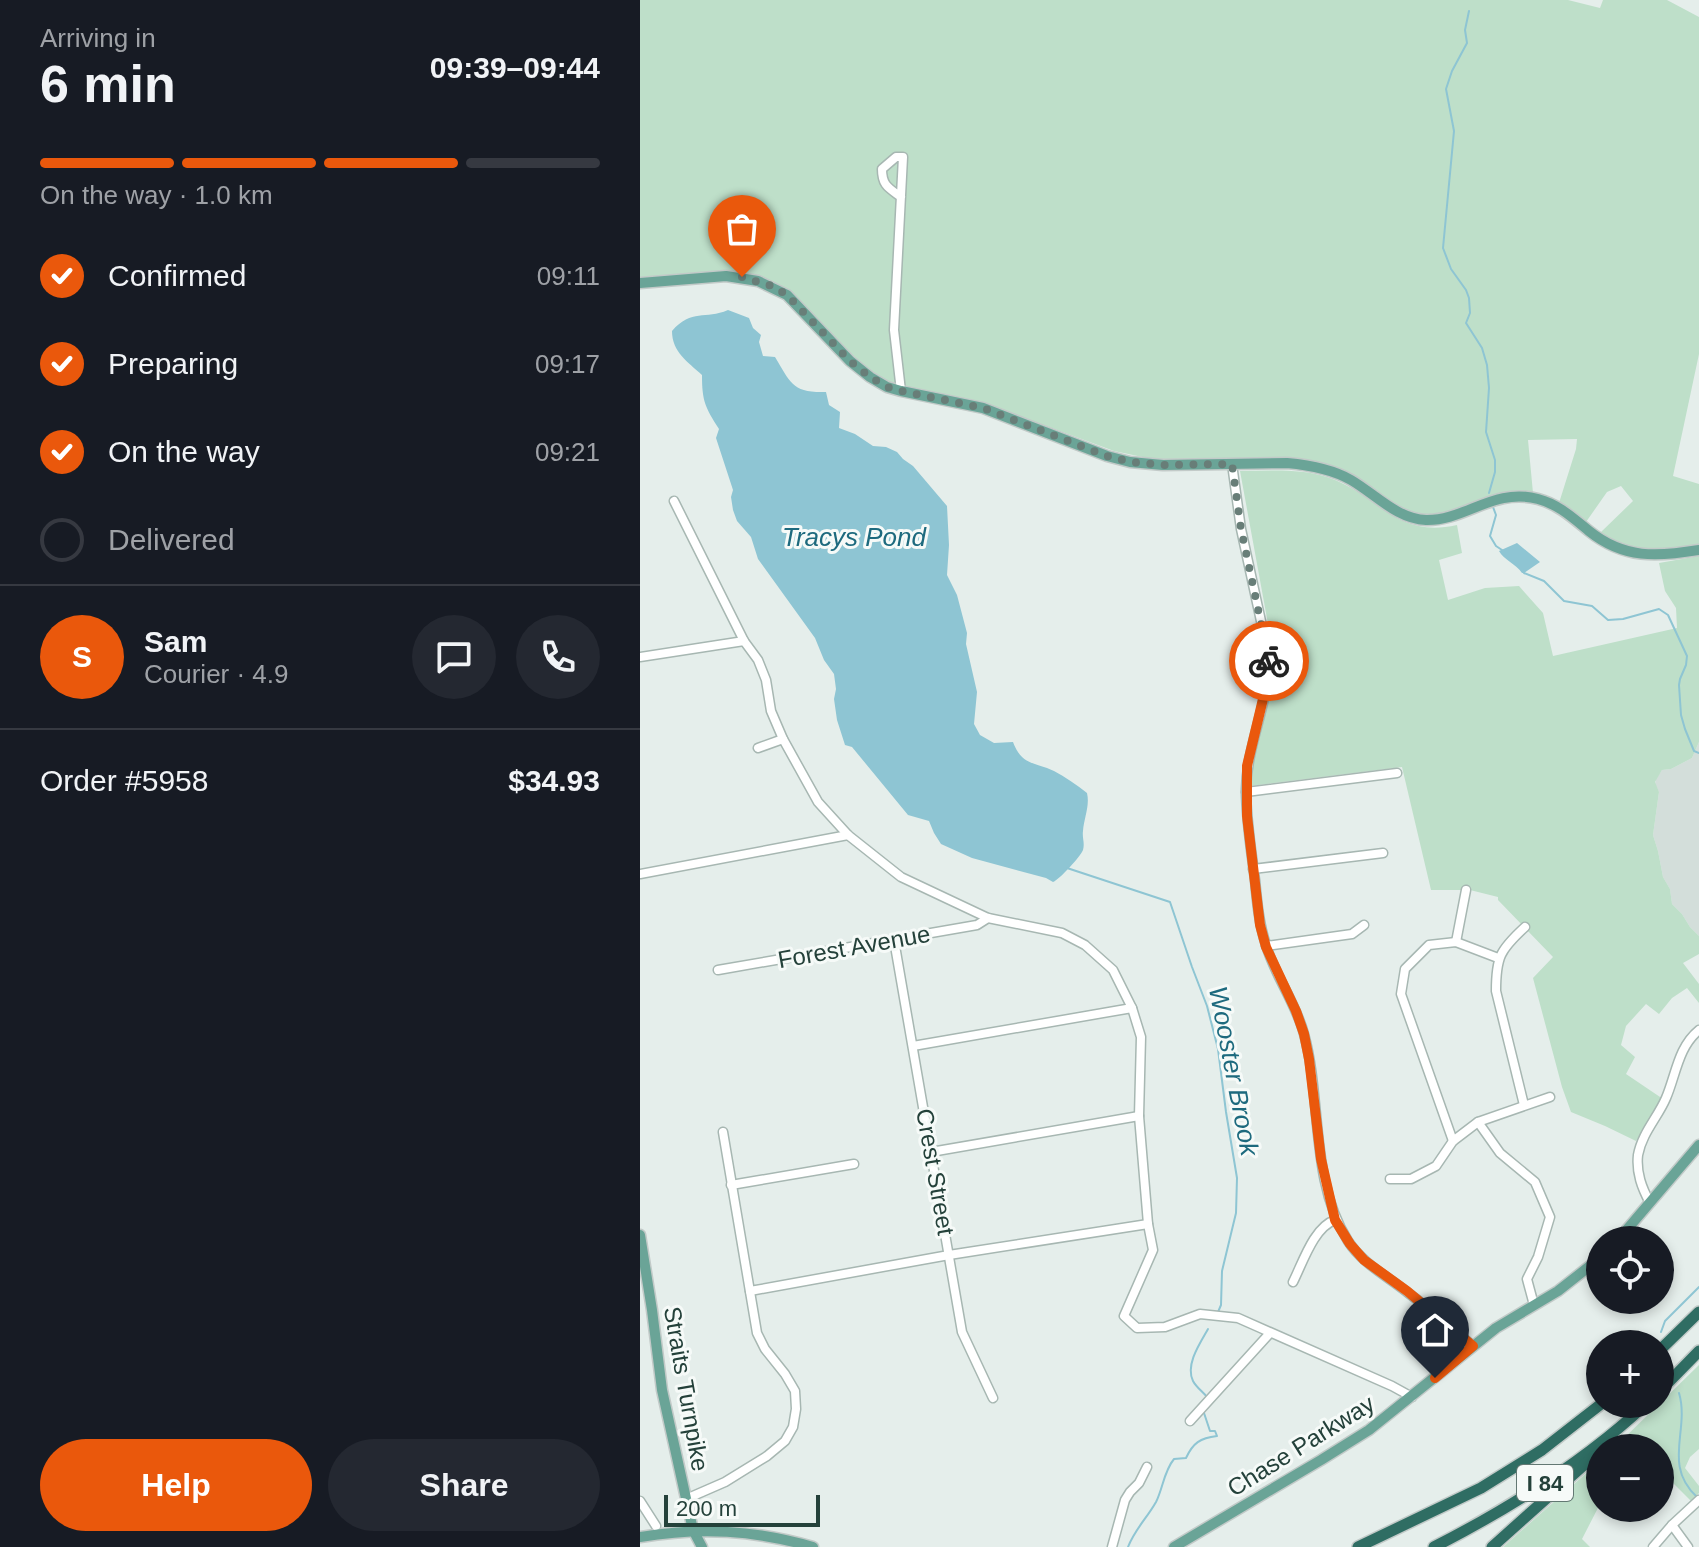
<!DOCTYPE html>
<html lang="en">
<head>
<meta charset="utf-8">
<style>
  body { margin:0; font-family:Arial,sans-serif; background:#242831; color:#f1f3f6; height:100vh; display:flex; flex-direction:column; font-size:30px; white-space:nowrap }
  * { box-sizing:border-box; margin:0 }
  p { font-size:26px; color:#9ea1a6 }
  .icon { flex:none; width:44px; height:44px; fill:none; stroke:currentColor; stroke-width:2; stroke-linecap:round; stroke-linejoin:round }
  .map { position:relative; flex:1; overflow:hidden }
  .details { display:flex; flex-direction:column; background:#171b24; width:640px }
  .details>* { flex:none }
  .tools { position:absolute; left:946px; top:1226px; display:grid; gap:16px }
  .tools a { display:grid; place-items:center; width:88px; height:88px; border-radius:50%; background:#171b24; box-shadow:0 4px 12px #0003; font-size:40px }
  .scale { position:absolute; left:24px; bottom:20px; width:156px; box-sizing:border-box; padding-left:8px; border:4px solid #24413a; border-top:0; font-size:22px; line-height:28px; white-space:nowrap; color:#24413a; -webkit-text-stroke:6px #f6faf8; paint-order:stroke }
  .pin { position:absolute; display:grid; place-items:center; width:68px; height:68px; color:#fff; margin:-82px -34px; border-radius:50% 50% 50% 0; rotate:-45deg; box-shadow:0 0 8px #0007 }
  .pin .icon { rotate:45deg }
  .courier { position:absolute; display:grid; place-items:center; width:80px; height:80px; margin:-40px; border:6px solid #ea580c; border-radius:50%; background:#fff; color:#222; box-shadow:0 2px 10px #0007 }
  .overview em { font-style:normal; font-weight:600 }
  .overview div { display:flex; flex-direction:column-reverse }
  .overview { display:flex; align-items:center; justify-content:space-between; height:136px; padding:0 40px }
  h1 { font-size:52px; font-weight:600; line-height:60px }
  .bar { display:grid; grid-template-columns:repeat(4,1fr); gap:12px 8px; align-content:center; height:96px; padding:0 40px }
  .bar i { height:10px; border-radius:6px; background:#363941 }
  .bar .on { background:#ea580c }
  .bar p { grid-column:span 4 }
  .line { display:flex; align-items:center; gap:20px; padding:0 40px; border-top:2px solid #363941 }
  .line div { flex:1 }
  .round { display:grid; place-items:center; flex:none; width:84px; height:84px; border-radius:42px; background:#242831 }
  ol { padding:0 40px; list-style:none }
  li { display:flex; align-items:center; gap:24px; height:88px }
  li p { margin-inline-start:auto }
  li .icon { padding:8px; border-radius:50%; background:#ea580c; color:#fff; stroke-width:4 }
  li:last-child { color:#9ea1a6 }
  li i { width:44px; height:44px; border:4px solid #363941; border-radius:50% }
  .cta { display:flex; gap:16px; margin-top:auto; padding:16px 40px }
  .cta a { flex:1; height:92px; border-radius:48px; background:#ea580c; color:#fff; font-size:32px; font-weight:600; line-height:92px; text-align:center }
  .cta a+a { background:#242831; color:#f1f3f6 }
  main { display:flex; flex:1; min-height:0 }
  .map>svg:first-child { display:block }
</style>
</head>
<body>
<main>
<section class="details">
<div class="overview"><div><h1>6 min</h1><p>Arriving in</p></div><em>09:39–09:44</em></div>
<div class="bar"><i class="on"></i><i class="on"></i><i class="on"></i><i></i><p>On the way · 1.0 km</p></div>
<ol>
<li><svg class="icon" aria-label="check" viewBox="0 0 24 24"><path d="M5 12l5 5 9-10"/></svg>Confirmed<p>09:11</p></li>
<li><svg class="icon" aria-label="check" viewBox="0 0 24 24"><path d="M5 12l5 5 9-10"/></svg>Preparing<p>09:17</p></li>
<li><svg class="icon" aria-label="check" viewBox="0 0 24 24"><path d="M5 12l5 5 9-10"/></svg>On the way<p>09:21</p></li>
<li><i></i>Delivered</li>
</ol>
<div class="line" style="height:144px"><b class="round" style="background:#ea580c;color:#fff">S</b><div><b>Sam</b><p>Courier · 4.9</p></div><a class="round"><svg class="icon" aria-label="chat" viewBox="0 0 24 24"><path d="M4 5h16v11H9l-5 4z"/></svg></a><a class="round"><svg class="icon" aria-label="phone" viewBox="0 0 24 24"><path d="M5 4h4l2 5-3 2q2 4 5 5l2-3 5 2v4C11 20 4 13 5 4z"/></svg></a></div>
<div class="line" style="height:104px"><div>Order #5958</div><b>$34.93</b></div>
<div class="cta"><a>Help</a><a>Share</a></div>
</section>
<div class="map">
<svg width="1059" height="1547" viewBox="0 0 1059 1547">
  <rect width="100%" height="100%" fill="#e5eeeb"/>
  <path fill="#d3deda" d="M1059,742V936L1050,927L1042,914L1032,904L1030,889L1023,877L1018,851L1013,835L1019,792L1015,784L1016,779L1022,770L1031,769L1052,758Z"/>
  <g fill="#bedfc9">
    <path d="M0,0H928L960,8L963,0H1027L1059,17V354L1033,476L1059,484V544C1022,550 993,556 960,533L993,501L981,486L967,492L946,522L919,503L936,449L937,439L888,440L893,493L878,491L863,493L814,514L787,517L763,509L711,474L675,461L650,458L512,459L474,451L355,407L251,383L226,368L153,297L124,279L0,278Z"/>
    <path d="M600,471C629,471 659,468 687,477C739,494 754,539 817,525L822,553L799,560L808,600L845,588L879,586L903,613L913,656L1037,628L1036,608L1025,591L1019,563L1059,556V742L1052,758L1031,769L1022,770L1015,782L1019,792L1013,835L1018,851L1023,877L1030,889L1032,904L1042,914L1050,927L1059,936V954L1043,963L1059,984V1003L1047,988L1032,998L1019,1014L1006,1004L986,1026L981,1045L995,1057L986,1074L1023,1099L996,1141L965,1126L931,1112L922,1087L893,978L913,957L858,900V897L830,890H791L762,767L610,786L613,759L633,681L635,662Z"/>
    <path d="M1059,1365V1449L1050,1457L1045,1468L1059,1486V1493L1051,1501L1030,1480L1020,1483V1448H974Z"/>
    <path d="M960,1461V1504L942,1539L950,1547H863Z"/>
  </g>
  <g fill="#8ec5d3">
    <path d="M88,310L109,318L113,328L121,335L119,342L123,356L135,357C151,383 152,393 186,392L189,405L200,412L199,428L215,434L233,446L246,447L257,452L263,459L273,466L307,506L309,545L307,575L317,595L327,633L326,644L337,692L334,724L340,735L354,743L373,742C382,766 395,762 414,771C425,777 437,785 447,793C450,806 444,818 443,831C442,838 445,843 443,850C441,856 419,880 413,882L406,878L332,858L301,844L294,833L289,821L268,815L212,747L205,745L197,720L194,699L196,689L194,674L184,660L175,638L118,559L111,537L97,521L93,510L91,497L93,490L76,438L79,429C65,407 62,401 62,375C48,362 32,352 32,331C52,308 65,320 88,310Z"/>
    <path d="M877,543L900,562L884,573H882C876,564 864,560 859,551Z"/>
  </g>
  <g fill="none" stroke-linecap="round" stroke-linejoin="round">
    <g stroke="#8ec5d3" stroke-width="2">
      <path d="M829,11L825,30L827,43L812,71L806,89L814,131L803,248L811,269L826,290L829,298L830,313L826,323L842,348L847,365L849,388L846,432L855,460V472L849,493"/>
      <path d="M853,507L856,515L850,536L856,546L862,550"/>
      <path d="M884,573L904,581L924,601L952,606L968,620L983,619L1019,609L1028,615L1047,656L1046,665L1040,679L1039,685L1041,715L1045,729L1054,751L1059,753"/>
      <path d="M427,868L530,902L552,967L567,1006L578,1049L586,1112L597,1178L596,1213L582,1271L581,1305L578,1312"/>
      <path d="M1021,1332L1025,1321L1059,1287"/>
      <path d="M1039,1393C1050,1430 1022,1465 1057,1497"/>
      <path d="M567,1397C563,1392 556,1387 553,1381C545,1365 560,1343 568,1329"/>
      <path d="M488,1547C495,1529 507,1518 516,1502C523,1488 524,1471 534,1459L546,1458C553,1443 560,1438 577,1436L575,1431H570L564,1413"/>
    </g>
    <defs>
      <g id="minor">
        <path d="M261,197C249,188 242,186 242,169L256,157H263L254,330L261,391"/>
        <path d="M592,464L601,529L629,658C629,703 607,744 606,789C606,819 611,849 615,880C617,902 619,924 626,945C635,976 656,1003 664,1034C682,1100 670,1181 708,1241C722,1263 747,1276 767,1292C790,1309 811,1328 833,1346"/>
        <path d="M34,501L104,641L118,660L126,680L131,711L143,739L178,802L208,835L261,877L348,918L422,933L445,945L473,970L492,1008L501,1037L499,1116L508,1224L513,1250L484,1316L497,1328L525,1327L560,1314L598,1318L752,1386L772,1397"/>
        <path d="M0,657L104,641"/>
        <path d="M118,748L143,739"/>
        <path d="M606,792L757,773"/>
        <path d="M613,869L743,853"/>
        <path d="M0,874L208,835"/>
        <path d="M254,940L322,1332L353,1398"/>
        <path d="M816,942L826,890"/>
        <path d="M626,946L712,934L724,925"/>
        <path d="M78,970L337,925L348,918"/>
        <path d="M273,1046L492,1008"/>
        <path d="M884,1105L856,991C856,957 860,950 885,927"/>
        <path d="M838,1122L860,1153L895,1182L910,1217L898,1257L887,1279L894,1305"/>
        <path d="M813,1141L761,994L765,969L789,945L816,942L858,958"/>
        <path d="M291,1152L499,1116"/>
        <path d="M750,1179H771L796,1166L813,1141L838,1122L910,1097"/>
        <path d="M91,1185L214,1164"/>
        <path d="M1010,1203C1002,1188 996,1173 998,1155C1002,1133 1018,1117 1026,1098C1036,1075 1038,1047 1059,1030"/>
        <path d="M653,1282C663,1262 674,1227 695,1220"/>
        <path d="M110,1291L309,1255L508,1224"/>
        <path d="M550,1421L630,1333"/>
        <path d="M46,1499L85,1482L127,1456L145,1441L153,1427L156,1409L155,1391L145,1374L125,1349L117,1333L83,1132"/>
        <path d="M0,1501L16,1526"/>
        <path d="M1032,1525L1048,1547"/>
        <path d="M472,1547L485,1500L490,1492L499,1483L507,1467"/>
        <path d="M1013,1547L1032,1525L1059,1500"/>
      </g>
      <g id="major">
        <path d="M0,283L86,276L118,281L147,295L210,361L230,377L247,387L261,391L343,408L467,456L490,462L523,465L647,463C669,465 692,469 711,480C735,494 757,519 786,520C825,521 854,487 898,499C918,504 933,518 949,531C984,559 1017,557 1059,550"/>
        <path d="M0,1235L12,1310L22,1390L53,1530L62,1547"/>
        <path d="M978,1240L1059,1145"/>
        <path d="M0,1537C61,1527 114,1530 173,1547"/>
        <path d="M534,1547L681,1460L729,1430L856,1328L918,1291L960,1258"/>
      </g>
      <g id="highway">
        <path d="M1020,1350L1059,1312"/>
        <path d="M1020,1391L1059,1351"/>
        <path d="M718,1547L841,1488L902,1450L961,1404"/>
        <path d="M794,1547C870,1508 943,1463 1006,1404"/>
        <path d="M852,1547L953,1457"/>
      </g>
    </defs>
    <use href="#minor" stroke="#a7b7b2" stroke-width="11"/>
    <use href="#major" stroke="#c2cac8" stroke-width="13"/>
    <use href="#highway" stroke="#c2cac8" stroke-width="14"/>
    <use href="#minor" stroke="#fff" stroke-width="8"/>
    <use href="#major" stroke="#6aa497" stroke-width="10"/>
    <use href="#highway" stroke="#2f6d63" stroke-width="11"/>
  </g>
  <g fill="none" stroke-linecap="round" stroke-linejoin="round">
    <path stroke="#687e78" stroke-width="8" stroke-dasharray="0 14.4" d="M102,277L132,286L147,295L210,361L230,377L247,387L261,391L343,408L467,456L490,462L523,465L592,464L601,529L629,661"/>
    <path stroke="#ea580c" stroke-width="10" d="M629,661V674L607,766V816L620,925L626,947L656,1011L664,1034L669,1059L681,1159L695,1220L710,1244L724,1260L767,1291L833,1346L795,1378"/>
  </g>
  <g text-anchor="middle" stroke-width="6" stroke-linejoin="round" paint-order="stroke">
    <rect fill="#f6faf8" stroke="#637873" stroke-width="2" x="877" y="1465" width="56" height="36" rx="6"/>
    <g font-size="22" font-weight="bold" fill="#24413a">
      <text x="905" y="1491">I 84</text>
    </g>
    <g font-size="24" fill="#24413a" stroke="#f6faf8">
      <text transform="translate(214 947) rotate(-10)" y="8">Forest Avenue</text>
      <text transform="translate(295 1172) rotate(80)" y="8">Crest Street</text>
      <text transform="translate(46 1389) rotate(80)" y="8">Straits Turnpike</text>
      <text transform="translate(661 1446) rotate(-32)" y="8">Chase Parkway</text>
    </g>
    <g font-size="26" font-style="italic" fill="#1d6a7e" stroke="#f6faf8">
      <text x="214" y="546">Tracys Pond</text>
      <text transform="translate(594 1071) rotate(79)" y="9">Wooster Brook</text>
    </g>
  </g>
</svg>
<div class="tools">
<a><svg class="icon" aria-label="locate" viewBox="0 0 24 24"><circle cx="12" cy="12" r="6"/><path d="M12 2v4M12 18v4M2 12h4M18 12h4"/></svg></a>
<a>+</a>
<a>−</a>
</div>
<div class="scale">200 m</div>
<div class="pin" style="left:102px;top:277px;background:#ea580c"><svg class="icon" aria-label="bag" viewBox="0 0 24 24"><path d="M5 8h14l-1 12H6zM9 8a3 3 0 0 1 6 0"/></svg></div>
<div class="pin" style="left:795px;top:1378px;background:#1f2937"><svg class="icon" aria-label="home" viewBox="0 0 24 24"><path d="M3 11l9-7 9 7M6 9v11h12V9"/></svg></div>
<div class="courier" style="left:629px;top:661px"><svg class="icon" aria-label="bike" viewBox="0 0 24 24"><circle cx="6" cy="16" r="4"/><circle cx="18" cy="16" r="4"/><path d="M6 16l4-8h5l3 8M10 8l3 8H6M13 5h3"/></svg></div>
</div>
</main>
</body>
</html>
